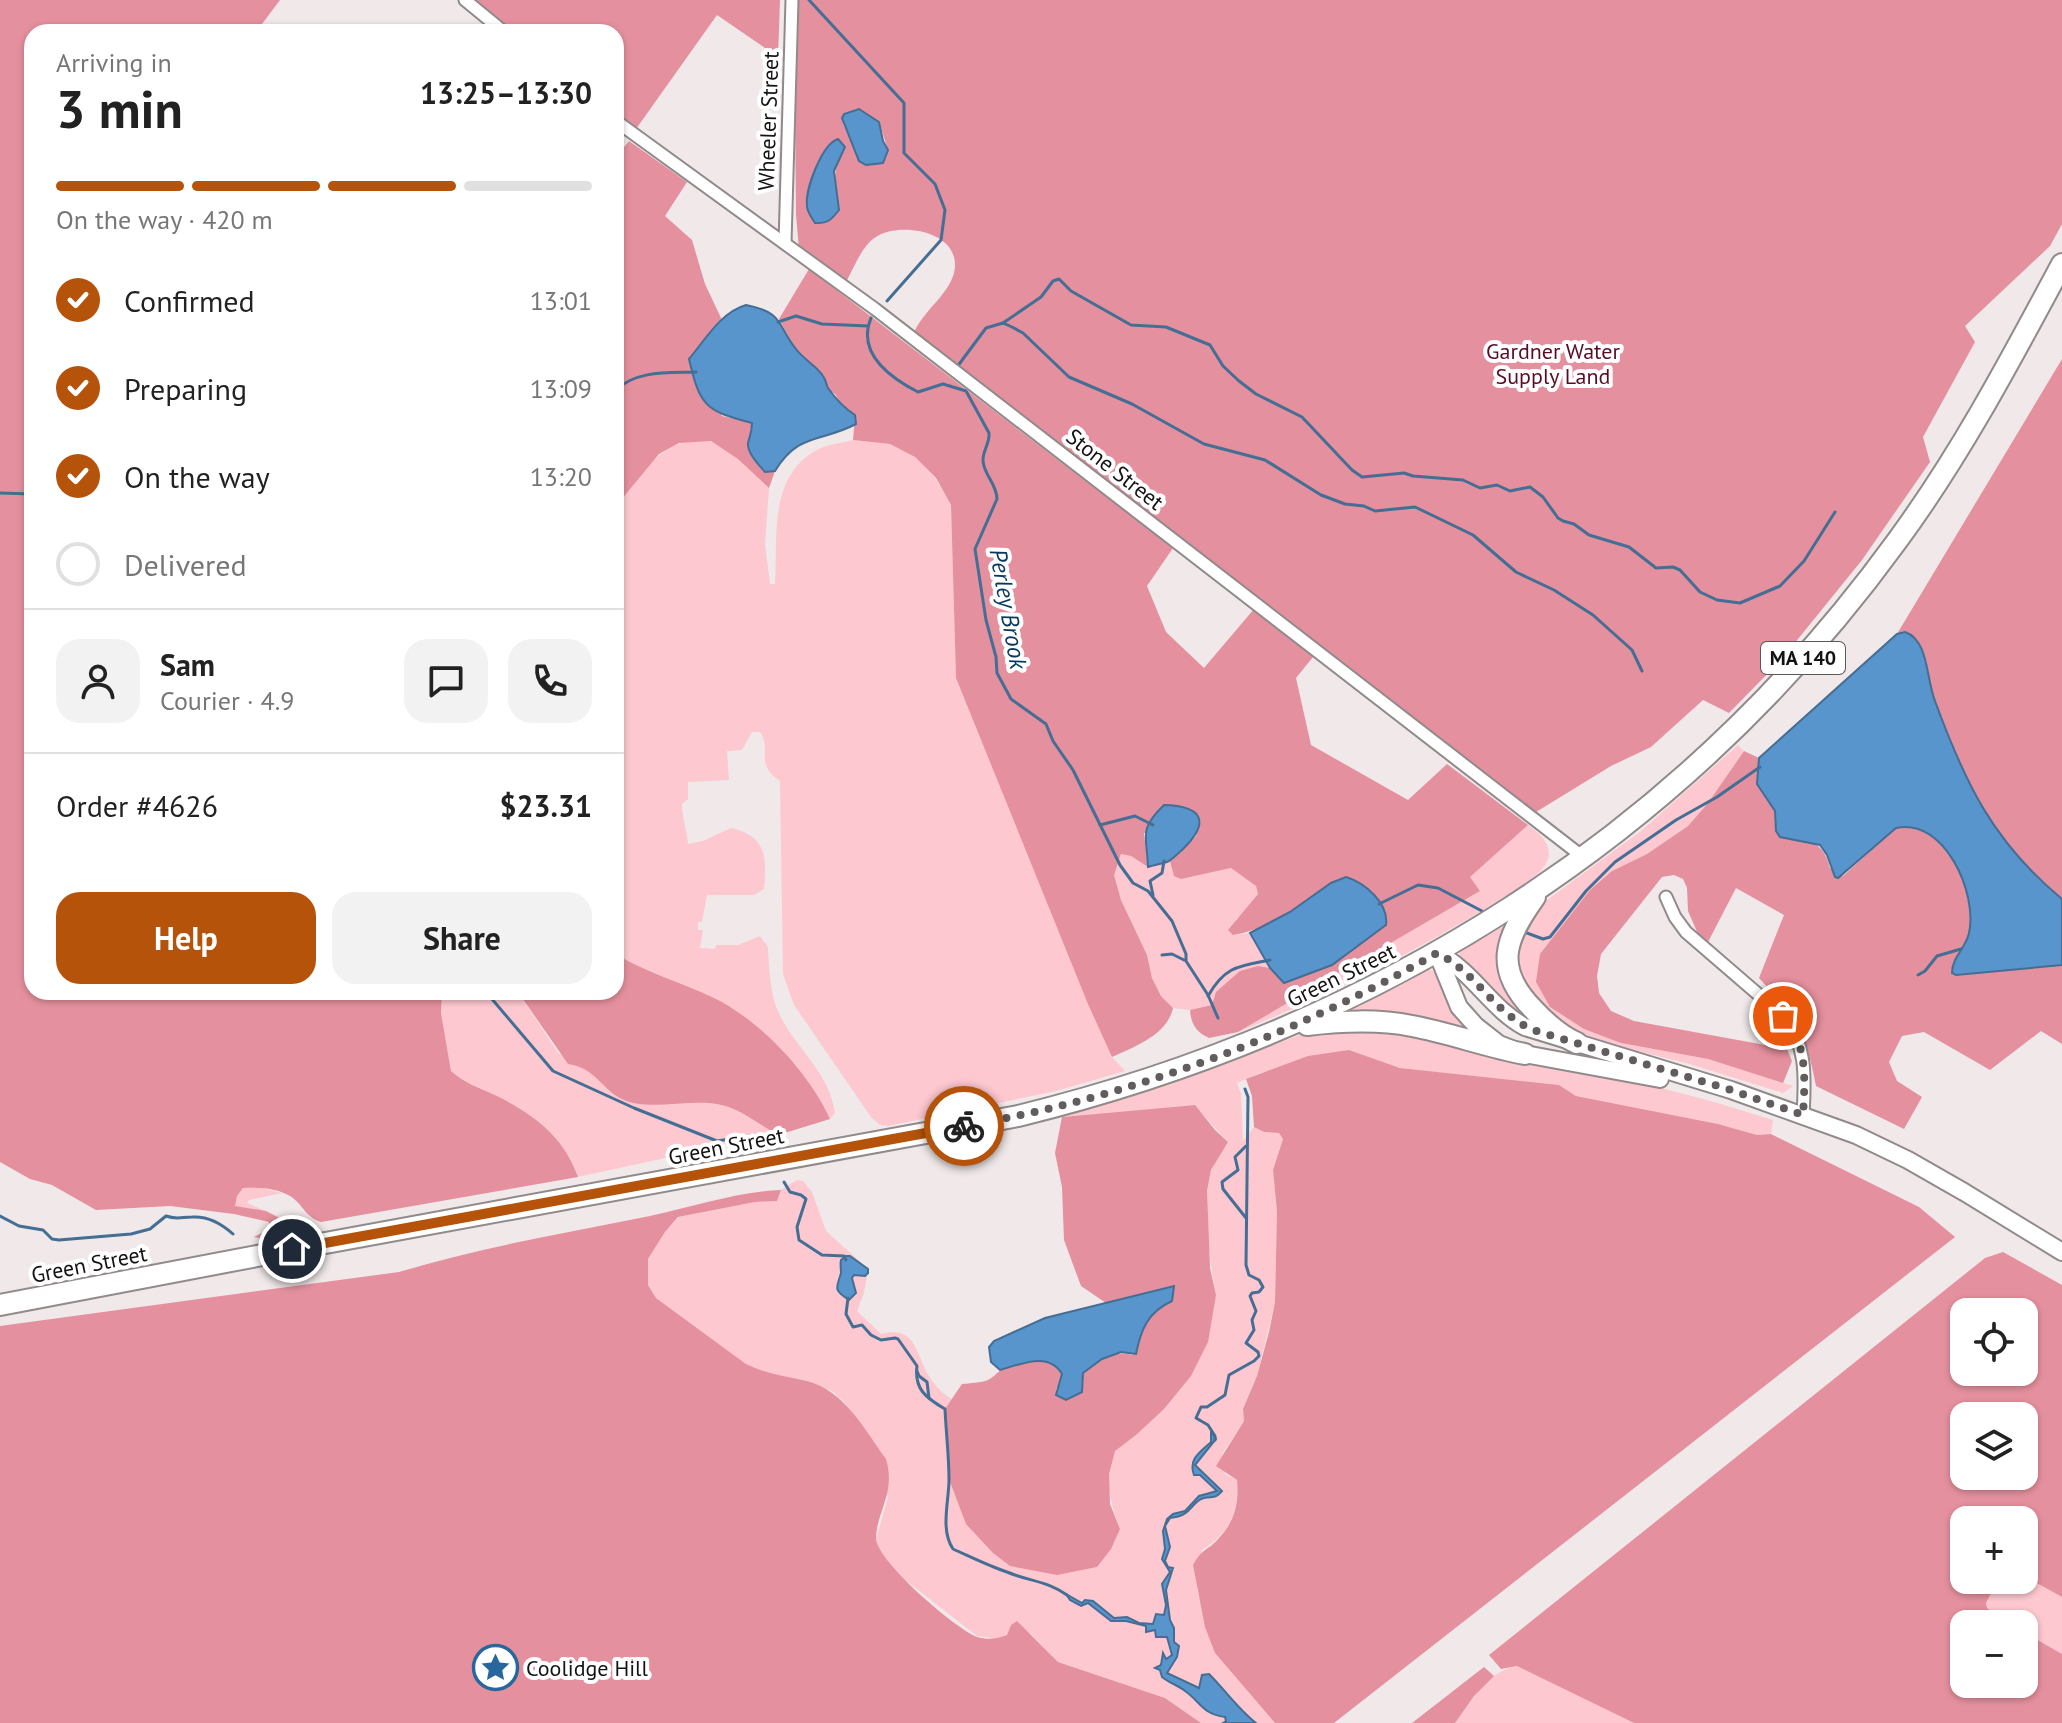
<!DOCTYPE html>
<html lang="en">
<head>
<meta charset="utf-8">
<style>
  body { margin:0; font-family:"PT Sans",sans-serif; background:#f2f2f2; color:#222; height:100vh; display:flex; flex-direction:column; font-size:30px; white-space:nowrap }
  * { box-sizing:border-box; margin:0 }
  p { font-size:26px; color:#767676 }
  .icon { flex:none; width:44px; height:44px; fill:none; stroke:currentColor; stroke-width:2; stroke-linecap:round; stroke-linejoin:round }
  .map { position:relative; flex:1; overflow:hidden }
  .side { position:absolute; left:24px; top:24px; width:600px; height:976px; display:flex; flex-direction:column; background:#fff; border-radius:24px; box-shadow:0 2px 6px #0004 }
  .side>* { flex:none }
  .controls { position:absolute; left:1950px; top:1298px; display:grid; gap:16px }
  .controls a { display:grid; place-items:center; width:88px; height:88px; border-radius:16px; background:#fff; box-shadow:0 2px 6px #0004; font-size:40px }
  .pin { position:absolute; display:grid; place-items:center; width:68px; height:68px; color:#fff; margin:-34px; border:4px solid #fff; border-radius:50%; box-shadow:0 2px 8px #0007 }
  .courier { position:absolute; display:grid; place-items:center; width:80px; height:80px; margin:-40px; border:6px solid #b45309; border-radius:50%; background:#fff; color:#222; box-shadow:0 2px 10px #0007 }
  .headline em { font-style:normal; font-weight:700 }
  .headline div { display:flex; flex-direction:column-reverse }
  .headline { display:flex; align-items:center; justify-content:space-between; height:136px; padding:0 32px }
  h1 { font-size:52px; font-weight:700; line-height:60px }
  .bar { display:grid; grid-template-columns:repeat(4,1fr); gap:12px 8px; align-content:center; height:96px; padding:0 32px }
  .bar i { height:10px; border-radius:6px; background:#e0e0e0 }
  .bar .selected { background:#b45309 }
  .bar p { grid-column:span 4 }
  .line { display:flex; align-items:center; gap:20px; padding:0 32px; border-top:2px solid #e0e0e0 }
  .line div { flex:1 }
  .round { display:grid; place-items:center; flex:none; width:84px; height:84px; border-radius:24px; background:#f2f2f2 }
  ol { padding:0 32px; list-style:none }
  li { display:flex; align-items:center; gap:24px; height:88px }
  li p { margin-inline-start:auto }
  li .icon { padding:8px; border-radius:50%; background:#b45309; color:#fff; stroke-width:4 }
  li:last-child { color:#767676 }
  li i { width:44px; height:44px; border:4px solid #e0e0e0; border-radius:50% }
  .cta { display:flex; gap:16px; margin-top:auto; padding:16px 32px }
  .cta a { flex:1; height:92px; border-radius:24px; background:#b45309; color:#fff; font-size:32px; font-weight:700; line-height:92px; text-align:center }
  .cta a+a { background:#f2f2f2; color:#222 }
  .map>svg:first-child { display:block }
</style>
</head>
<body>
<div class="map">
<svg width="2062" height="1723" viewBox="0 0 2062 1723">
  <rect width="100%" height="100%" fill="#f0e8e9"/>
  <g fill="#fdc8d0">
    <path d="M853,440L890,444L915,457L935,478L951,505L956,678L1112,1057L1125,1071L1056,1091L888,1126L880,1125L871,1117L794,1005L783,974L780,781C753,763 773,750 760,732H752L742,750L727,751L729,780L688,782V799L682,804C682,818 687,830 688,844L703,841L731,828C766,836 767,856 764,889L754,895H707L702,922H698V930H703L700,948L715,949L716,945H738L760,936L768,947C769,967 770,992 777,1009C793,1047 829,1070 835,1113L830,1119C809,1071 759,1019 712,997C680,982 645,972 616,954V506C640,475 665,434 709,441C728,444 755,475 769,488L765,544L770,584H775C778,538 768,476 817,450C828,444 842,443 853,440Z"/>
    <path d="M1738,745L1744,751L1708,803L1688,826L1647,854L1612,871L1540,954L1621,1043L1708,1059L1793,1086L1783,1093L1686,1063L1597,1041L1564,1027L1529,994L1515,962L1528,914L1641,831Z"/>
    <path d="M1155,813L1181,879L1231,868L1256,886L1258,893L1249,909L1236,919L1233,935L1250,933L1270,968L1258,966L1212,1005L1190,1010L1173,1008L1161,996L1152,978L1147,955L1121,900L1113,875L1121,854L1131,856L1147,866Z"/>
    <path d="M1528,825C1541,834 1556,848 1545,865C1537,879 1505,896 1491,905C1410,955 1326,996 1238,1032L1480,891L1469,877Z"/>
    <path d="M1503,925L1507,928L1535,1026L1488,990L1473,968L1460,958L1459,952Z"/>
    <path d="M1429,969L1434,972L1449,1001L1475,1032L1351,1013L1350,1010Z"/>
    <path d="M442,992H518L558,1053L596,1075L611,1091L646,1104L694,1102L719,1104L746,1114L778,1135L764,1140L757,1138L578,1177C565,1137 531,1112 495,1095C477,1086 466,1084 451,1071L441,1013Z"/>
    <path d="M1371,1026C1506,1054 1642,1077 1773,1120L1771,1134L1757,1135L1718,1124L1576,1096L1559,1085L1400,1068L1349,1050L1260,1073L1237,1083L1241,1094L1243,1141L1254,1127L1264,1132L1279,1133L1283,1139L1273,1170L1277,1212L1275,1302L1257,1376L1243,1409L1244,1421L1222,1454L1225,1474L1237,1480C1239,1513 1230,1532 1202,1550L1197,1590L1215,1653L1275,1723H1201L1165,1698L1058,1662L1031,1634L1011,1625L1007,1635L998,1639L977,1636L895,1572L879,1549L876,1539L888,1497L866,1432L845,1403L832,1391L807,1381L758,1371L746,1364L656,1298L648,1285V1259L665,1232L679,1217L755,1202L777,1201L781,1190L797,1180L803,1181L812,1192L826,1231L868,1269L864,1293L857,1311L881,1334C917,1325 915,1354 929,1376C934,1385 943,1394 952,1399L945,1409L949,1479L959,1501L1010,1566L1079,1570L1097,1567L1120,1529C1112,1507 1101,1474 1115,1451C1119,1445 1130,1440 1136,1435L1216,1295C1210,1266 1201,1196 1212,1169C1215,1160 1223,1151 1228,1142L1194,1105L1062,1117L1172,1084L1302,1034Z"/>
    <path d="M258,1187L282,1193L249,1200L247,1203L286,1220L291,1225L283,1227L285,1235L264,1239L279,1222L235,1206L237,1196L243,1188Z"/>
    <path d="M2024,1576L2062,1597V1654L2024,1632V1624H2010L1987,1608L1986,1603L1998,1580H2024Z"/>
    <path d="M1517,1666L1634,1723H1455C1471,1700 1488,1671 1517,1666Z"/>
  </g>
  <g fill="#e5909e" fill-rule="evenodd">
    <path d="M0,0H280L256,32H32V992H442L441,1013L451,1071C468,1085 476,1086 495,1095C532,1113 564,1136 578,1177L321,1222C305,1217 303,1204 290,1196C277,1188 258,1187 243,1188L237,1196L235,1206L266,1211L279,1218L277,1228L264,1239L254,1237L270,1229L269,1222L234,1214L170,1206L96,1210L52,1185L30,1179L0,1162Z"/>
    <path d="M473,0H780L778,57L717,15L636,129L616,113V32H512Z"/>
    <path d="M794,0H2062V224L2050,246L1965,326L1975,342L1923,437L1930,462L1862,560L1781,660L1729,713L1703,700L1651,747L1611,766L1536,812L913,335C922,310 953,293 955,267C957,230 899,222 876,237C862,245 853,270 845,284L799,249L796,215ZM843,124L881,128L887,147L874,162L871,163L856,150ZM838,139C838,156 834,171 836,189L809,187C815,171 821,145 838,139Z"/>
    <path d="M629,141L687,182L665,216L692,240L705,284L722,320L690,359L722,416L752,423V435L765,472L775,471L769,488L738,459L711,441L679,443L659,454L616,506V157Z"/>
    <path d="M809,269L1173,548L1147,586L1166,632L1204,668L1254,609L1313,657L1296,678L1311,745L1408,800L1447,764L1528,825L1470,877L1480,891L1238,1032L1209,1038C1196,1032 1191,1024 1190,1010L1212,1005L1216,992L1240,971L1258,966L1270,968L1285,983L1387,921L1372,892L1331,883C1301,904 1269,930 1233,935L1228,930L1258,894L1256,886L1231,868L1181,879L1174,876L1170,861L1197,835L1144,833L1148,867L1131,856L1121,854L1114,875L1121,900L1147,955L1152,978L1161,996L1173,1008C1167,1035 1136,1046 1112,1057L1088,1004L956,678L951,505L936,478L915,457L890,444L853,440L855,415L842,406L835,394L829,390L823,375L795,349L779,319Z"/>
    <path d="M2062,359V899L2021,861L1985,815L1952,749L1927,681L1926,662L1905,632L1897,634Z"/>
    <path d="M1744,751L1759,758L1757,784L1775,811L1776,831C1803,840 1823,837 1830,868L1843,876L1896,828C1944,817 1977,892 1969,932C1967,941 1961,947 1957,955C1955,960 1954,967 1952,973L1956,975L2062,965V1044L2041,1031L1990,1070L1924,1032L1902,1036L1889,1062L1897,1081L1922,1097L1904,1129L1816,1086C1805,1029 1798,1020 1759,978L1784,915L1736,888L1707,944L1698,934L1688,911L1687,888L1683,879L1674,875L1662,877L1601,954L1597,976L1599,993L1611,1011L1634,1021L1787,1049L1792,1061L1783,1083L1708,1059L1621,1043L1584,1029L1550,1007L1536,982L1540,954L1590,890L1612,871L1647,854L1688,826L1708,803Z"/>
    <path d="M616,954C645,972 680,982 712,997C759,1019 809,1072 830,1119L778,1135C758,1124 740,1108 717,1104C689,1099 649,1111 624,1100C601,1090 598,1069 568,1064L518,992H616Z"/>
    <path d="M1349,1050L1400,1068L1559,1085L1576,1096L1718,1124L1757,1135L1771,1134L1919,1207L1955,1237L1334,1723H1275L1215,1653L1205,1627L1193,1565C1203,1547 1208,1551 1219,1538C1235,1521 1239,1503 1237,1480L1216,1466L1244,1421L1243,1409L1257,1376L1269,1332L1275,1302L1277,1212L1273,1170L1283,1139L1279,1133L1264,1132L1254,1127L1252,1096L1246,1079L1308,1056Z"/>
    <path d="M1195,1105L1215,1130L1228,1142L1211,1170L1207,1191L1210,1268L1216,1295L1208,1342L1191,1376L1164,1409L1136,1435L1115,1451L1109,1474L1110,1504L1120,1529L1111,1549L1097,1567L1057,1575L1010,1566L993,1553L966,1524L949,1479L945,1409L962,1384C970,1383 981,1383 988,1380C993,1378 997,1372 1003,1369C1017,1363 1053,1352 1061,1372C1064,1378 1060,1384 1056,1389L1066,1400L1082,1392L1083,1373C1099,1362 1113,1349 1132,1355C1139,1349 1137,1345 1139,1336C1144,1319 1156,1308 1172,1301L1173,1286L1106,1303L1081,1286L1064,1240L1062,1187L1055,1153L1062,1117Z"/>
    <path d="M781,1190L777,1201L755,1202L678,1217L665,1232L648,1259V1285L656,1298L746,1364C766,1374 786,1376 807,1381C845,1391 864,1429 886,1459C896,1493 877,1510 876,1538C876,1561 956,1629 977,1637C987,1640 998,1639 1007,1635L1011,1625L1017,1621L1058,1662L1165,1698L1201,1723H0V1326L399,1272C481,1247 566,1233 650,1216C693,1207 736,1192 781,1190Z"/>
    <path d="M2003,1252L2062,1285V1597L2024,1576V1520H1964V1580H1998L1986,1603L1987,1608L2010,1624H1964V1684H2024V1632L2062,1654V1723H1634L1517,1666L1501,1669L1489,1655L1985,1258ZM1964,1312H2024V1372H1964ZM1964,1416H2024V1476H1964Z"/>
    <path d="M1484,1667L1494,1676L1474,1696L1455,1723H1412Z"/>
  </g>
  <g fill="#5895cc" stroke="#446e94" stroke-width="2">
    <path d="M859,109L879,122L883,141L888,150L883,163L866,165L859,161L842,118L844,114Z"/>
    <path d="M838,139L845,147L834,171L839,210C832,219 828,224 815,223C812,218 807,212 807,206C805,189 822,144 838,139Z"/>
    <path d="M746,305C785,313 776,324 796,349C803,359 817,366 823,376C826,380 826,384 828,388C835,398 844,408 855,415L856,424C820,443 799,432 775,471L765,472C759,465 747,453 748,443C750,435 752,432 752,423C705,411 700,406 689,359C705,340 721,312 746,305Z"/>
    <path d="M1905,632C1929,640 1926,679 1935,701C1965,783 1993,842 2062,899V965L1956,975L1952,973C1952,957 1966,948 1969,933C1978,893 1944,817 1896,828L1838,878L1835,877L1827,855L1820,845L1780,837L1776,831L1775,811L1757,784L1759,758L1897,634Z"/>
    <path d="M1164,805C1203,806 1211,822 1182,850C1177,854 1173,859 1167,862C1161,864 1154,865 1148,867C1147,836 1138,830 1164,805Z"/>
    <path d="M1346,877C1365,883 1389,903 1386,925L1332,965L1284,983L1270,968L1250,933L1290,912L1331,883Z"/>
    <path d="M846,1256H850L868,1269V1273L865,1276L854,1275L852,1278L856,1293L849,1300C832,1289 837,1288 841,1273C841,1269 840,1264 841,1260Z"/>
    <path d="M1174,1286L1172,1301C1148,1312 1141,1329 1136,1354L1121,1352L1102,1359L1083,1373L1082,1392L1066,1400L1056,1395L1062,1374C1049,1351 1021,1364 1000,1370L991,1362L989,1347L994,1341L1045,1318Z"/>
    <path d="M1211,1431L1216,1439L1195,1465L1222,1491C1215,1499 1214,1496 1204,1498C1190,1502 1193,1516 1170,1518L1165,1526L1170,1547L1165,1561L1168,1567L1173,1568L1166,1590L1170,1620L1174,1628V1642L1179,1646L1177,1657L1167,1673L1199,1688L1202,1675L1209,1674C1225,1690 1239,1710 1256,1723H1223L1226,1721L1225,1717C1202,1714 1201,1702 1185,1691C1178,1685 1169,1683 1162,1677L1160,1670L1155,1668L1161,1665L1163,1653L1166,1659L1172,1655L1167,1637H1156L1155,1630L1146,1632V1626L1126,1621H1111L1088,1603L1081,1606L1070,1600L1066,1594L1082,1603L1085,1600L1093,1601L1114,1618L1127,1617L1139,1623L1153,1624L1156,1614L1164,1615L1166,1605L1162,1584L1170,1572L1162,1559L1165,1549L1163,1531L1167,1519L1173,1514L1185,1511L1199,1496L1217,1491L1200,1475H1194C1188,1459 1200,1452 1211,1442Z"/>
  </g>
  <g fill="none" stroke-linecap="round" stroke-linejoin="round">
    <g stroke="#446e94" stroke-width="3">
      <path d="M809,0L904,103V153L935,184L945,210L941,240L887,301"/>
      <path d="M871,318C856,354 891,378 918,392L943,384L966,391L989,433C990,443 983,450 983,460C983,474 997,484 997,499L975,549L986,620L996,657L997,673L1011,699L1046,724L1053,741L1073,770L1120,865L1133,883L1148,891L1172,921L1186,954V961L1208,995L1218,1018"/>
      <path d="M778,322L796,316L822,324L868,326"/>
      <path d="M1003,323L1041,297L1053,281L1059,279L1071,291L1131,325L1166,327L1210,345L1223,366L1239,381L1256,394L1302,417L1352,470L1362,477L1404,473L1413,476L1463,480L1480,488L1497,485L1510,491L1530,487L1543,497L1558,518L1563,521L1574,524L1589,535L1629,547L1656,568L1673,567L1680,570L1700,592L1717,600L1740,603L1780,586L1804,561L1835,512"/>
      <path d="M957,367L986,328L1003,323L1012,327L1023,333L1069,377L1132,404L1204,444L1265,460L1321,495L1345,504L1364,506L1375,511L1415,507L1473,535L1516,572L1554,590L1593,615L1632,650L1642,671"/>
      <path d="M616,390C637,370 668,373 696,372"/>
      <path d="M0,493L32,494"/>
      <path d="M1100,825L1135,816L1153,825"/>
      <path d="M1153,895L1150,881L1162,873L1164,861"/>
      <path d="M1379,904L1418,885L1438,888L1482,911"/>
      <path d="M1524,932L1543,939L1550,937L1586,891L1615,862L1676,820L1717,797L1760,767"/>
      <path d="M1162,955L1172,954L1184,960"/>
      <path d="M1918,975L1925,971L1937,956L1961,949"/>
      <path d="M486,992L553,1071L634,1108L717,1141L763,1134L766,1136"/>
      <path d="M1208,996C1225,966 1239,966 1270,960"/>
      <path d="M784,1182L790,1192L801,1195L806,1199L797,1227L799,1240L822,1255L844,1256L846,1260"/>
      <path d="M0,1216L19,1226L43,1230L52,1239L59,1240L131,1234L150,1229L166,1216C176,1220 182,1217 192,1217C207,1216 222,1224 233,1234"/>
      <path d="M1246,1218L1223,1189L1222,1182L1238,1170L1235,1157L1246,1146"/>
      <path d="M848,1298L846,1314L853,1327L862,1325L871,1335L881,1340L895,1338L898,1339L917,1366C914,1389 926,1398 945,1409C946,1432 949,1456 949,1480C949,1501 940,1530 953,1549C971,1557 989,1566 1007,1572C1028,1581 1048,1581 1067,1595"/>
      <path d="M917,1371L919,1376L927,1382L929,1398"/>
      <path d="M1215,1440V1436L1208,1425L1196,1418L1201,1407H1207L1225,1395L1229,1375L1254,1361L1259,1356L1258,1352L1246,1343L1254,1330L1252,1320L1256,1311L1250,1296L1252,1293L1259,1292L1263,1287L1259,1280L1249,1275L1246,1265L1248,1097L1245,1089"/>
    </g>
    <defs>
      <g id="street">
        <path d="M465,0L504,32"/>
        <path d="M616,121L875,309L1583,857"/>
        <path d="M785,243L792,0"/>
        <path d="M1666,897L1675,917L1686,932L1781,1014C1808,1043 1805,1079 1803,1115"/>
      </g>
      <g id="secondary">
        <path d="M1437,953C1473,971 1490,1008 1525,1027L1731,1090L1856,1135L1908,1160L1964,1192L2062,1252"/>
        <path d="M1437,953L1459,1007L1476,1026L1499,1044L1525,1054L1660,1079"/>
      </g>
      <g id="highway">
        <path d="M1535,897C1505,939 1493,968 1533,1009C1546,1023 1559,1035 1577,1043"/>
        <path d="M1307,1025C1342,1021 1377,1019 1412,1026C1450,1033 1487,1047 1525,1054"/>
        <path d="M0,1305L320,1244L1018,1116C1373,1029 1680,840 1897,541C1961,454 2011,359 2062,264"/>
      </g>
    </defs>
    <use href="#street" stroke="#918a8b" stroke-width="15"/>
    <use href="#secondary" stroke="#918a8b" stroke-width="20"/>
    <use href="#highway" stroke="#918a8b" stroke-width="24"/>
    <use href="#street" stroke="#fff" stroke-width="11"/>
    <use href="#secondary" stroke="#fff" stroke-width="16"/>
    <use href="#highway" stroke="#fff" stroke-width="20"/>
  </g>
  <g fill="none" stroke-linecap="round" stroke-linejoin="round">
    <path stroke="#615d5d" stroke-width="8" stroke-dasharray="0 14.4" d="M964,1126C1129,1098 1292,1036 1437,953C1476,972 1493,1012 1533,1030L1731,1090L1803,1115C1805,1080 1808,1043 1783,1016"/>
    <path stroke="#b45309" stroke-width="10" d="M292,1249L964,1126"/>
  </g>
  <defs>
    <symbol id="sight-ring" viewBox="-11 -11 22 22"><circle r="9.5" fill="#fff" stroke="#27679d" stroke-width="1.5"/><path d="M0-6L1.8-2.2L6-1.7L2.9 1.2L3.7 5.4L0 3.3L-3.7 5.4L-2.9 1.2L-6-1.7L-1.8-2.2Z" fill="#27679d"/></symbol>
  </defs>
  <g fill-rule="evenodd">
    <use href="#sight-ring" x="470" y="1642" width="51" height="51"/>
  </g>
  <g text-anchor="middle" stroke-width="8" stroke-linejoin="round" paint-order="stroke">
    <rect fill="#fff" stroke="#5a5959" stroke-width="2" x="1761" y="642" width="84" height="32" rx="6"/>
    <g font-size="20" font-weight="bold" fill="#141212">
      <text x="1803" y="665">MA 140</text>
    </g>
    <g font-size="22" fill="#141212" stroke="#fff">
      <text transform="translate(768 121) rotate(-88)" y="8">Wheeler Street</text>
      <text transform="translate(1115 469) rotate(38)" y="8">Stone Street</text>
      <text transform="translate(1341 975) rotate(-26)" y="8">Green Street</text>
      <text transform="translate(726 1146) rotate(-11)" y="8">Green Street</text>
      <text transform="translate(89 1264) rotate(-11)" y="8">Green Street</text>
    </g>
    <g font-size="22" fill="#580d24" stroke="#fff">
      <text x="1553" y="359">Gardner Water<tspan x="1553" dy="25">Supply Land</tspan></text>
    </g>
    <g font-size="22" fill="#141212" stroke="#fff" text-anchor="start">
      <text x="526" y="1676">Coolidge Hill</text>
    </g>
    <g font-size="24" font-style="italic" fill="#09385d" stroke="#fff">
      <text transform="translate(1008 609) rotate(80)" y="8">Perley Brook</text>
    </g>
  </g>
</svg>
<div class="controls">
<a><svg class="icon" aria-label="locate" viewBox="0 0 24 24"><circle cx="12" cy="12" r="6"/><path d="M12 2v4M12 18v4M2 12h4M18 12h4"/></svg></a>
<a><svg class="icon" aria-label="layers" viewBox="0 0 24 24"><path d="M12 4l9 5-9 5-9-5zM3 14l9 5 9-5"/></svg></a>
<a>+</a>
<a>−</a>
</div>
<div class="pin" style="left:1783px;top:1016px;background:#ea580c"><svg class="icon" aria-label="bag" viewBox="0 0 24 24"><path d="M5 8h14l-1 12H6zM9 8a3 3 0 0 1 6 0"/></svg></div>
<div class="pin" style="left:292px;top:1249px;background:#1f2937"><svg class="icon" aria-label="home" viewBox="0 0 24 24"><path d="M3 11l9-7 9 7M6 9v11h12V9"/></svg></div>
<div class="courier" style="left:964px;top:1126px"><svg class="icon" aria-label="bike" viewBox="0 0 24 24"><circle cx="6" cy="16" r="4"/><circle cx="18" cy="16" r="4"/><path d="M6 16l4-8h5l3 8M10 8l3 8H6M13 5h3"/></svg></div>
<section class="side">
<div class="headline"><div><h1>3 min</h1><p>Arriving in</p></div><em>13:25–13:30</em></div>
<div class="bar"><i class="selected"></i><i class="selected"></i><i class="selected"></i><i></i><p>On the way · 420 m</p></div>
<ol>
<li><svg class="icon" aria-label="check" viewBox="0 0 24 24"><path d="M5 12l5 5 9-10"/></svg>Confirmed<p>13:01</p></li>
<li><svg class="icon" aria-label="check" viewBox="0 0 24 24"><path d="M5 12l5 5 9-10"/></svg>Preparing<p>13:09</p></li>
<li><svg class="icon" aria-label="check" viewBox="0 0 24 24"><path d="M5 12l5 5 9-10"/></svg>On the way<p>13:20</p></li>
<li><i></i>Delivered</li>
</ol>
<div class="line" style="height:144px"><a class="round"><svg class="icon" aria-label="person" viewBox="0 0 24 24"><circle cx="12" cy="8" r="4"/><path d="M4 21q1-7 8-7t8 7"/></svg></a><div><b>Sam</b><p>Courier · 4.9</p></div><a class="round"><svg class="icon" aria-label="chat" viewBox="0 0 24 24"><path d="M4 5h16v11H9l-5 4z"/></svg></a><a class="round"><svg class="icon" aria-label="phone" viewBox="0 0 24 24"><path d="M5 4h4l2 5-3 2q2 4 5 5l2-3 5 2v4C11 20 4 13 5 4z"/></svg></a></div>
<div class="line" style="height:104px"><div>Order #4626</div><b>$23.31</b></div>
<div class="cta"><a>Help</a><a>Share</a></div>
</section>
</div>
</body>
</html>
